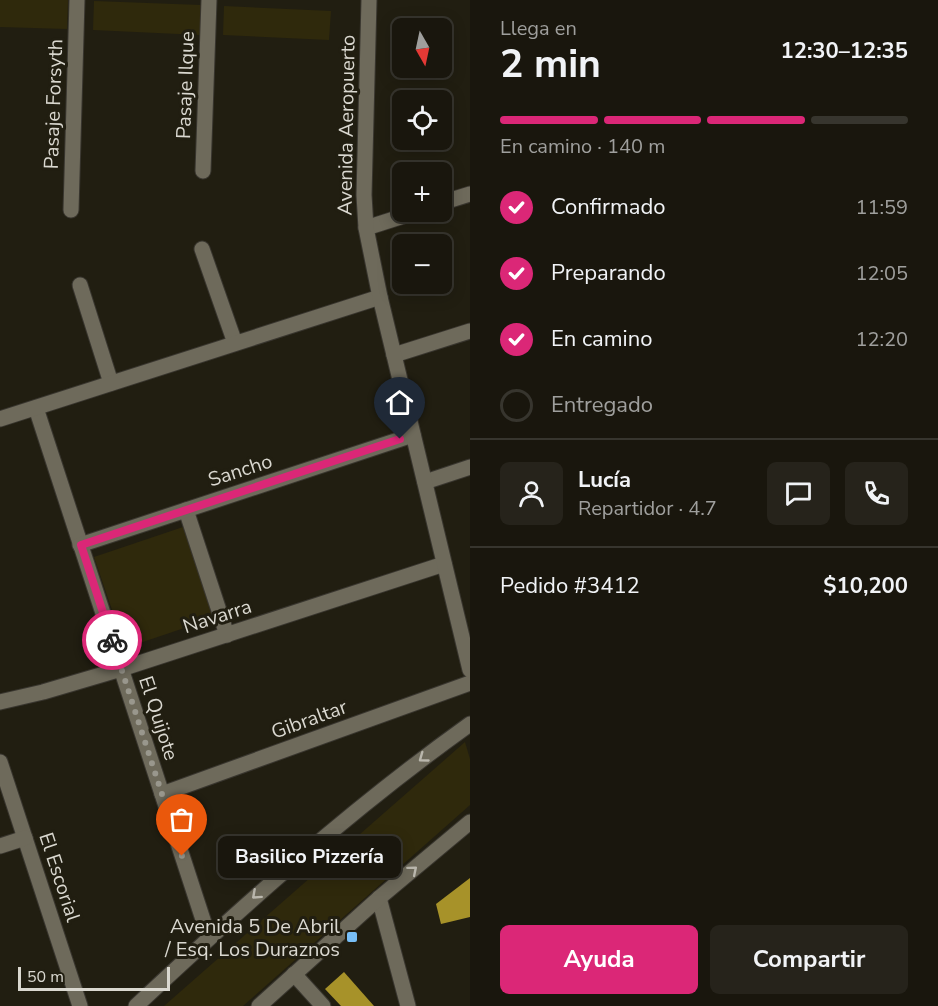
<!DOCTYPE html>
<html lang="es">
<head>
<meta charset="utf-8">
<style>
  body { margin:0; font-family:"Nunito Sans",sans-serif; background:#26231b; color:#f1f3f6; height:100vh; display:flex; flex-direction:column; font-size:22px; white-space:nowrap }
  * { box-sizing:border-box; margin:0 }
  p { font-size:20px; color:#9f9f9d }
  .icon { flex:none; width:33px; height:33px; fill:none; stroke:currentColor; stroke-width:2; stroke-linecap:round; stroke-linejoin:round }
  .map { position:relative; flex:1; overflow:hidden }
  .panel { display:flex; flex-direction:column; background:#19160d; width:468px }
  .panel>* { flex:none }
  .needle { width:39px; rotate:171deg }
  .tools { position:absolute; left:392px; top:18px; display:grid; gap:12px }
  .tools a { display:grid; place-items:center; width:60px; height:60px; border-radius:9px; background:#19160d; box-shadow:0 3px 15px #0003,0 0 0 2px #37352e; font-size:30px }
  .scale { position:absolute; left:18px; bottom:15px; width:152px; box-sizing:border-box; padding-left:6px; border:3px solid #dad8d0; border-top:0; font-size:16px; line-height:21px; white-space:nowrap; color:#dad8d0; -webkit-text-stroke:4px #211e11; paint-order:stroke }
  .pin { position:absolute; display:grid; place-items:center; width:51px; height:51px; color:#fff; margin:-62px -26px; border-radius:50% 50% 50% 0; rotate:-45deg; box-shadow:0 0 6px #0007 }
  .pin .icon { rotate:45deg }
  .courier { position:absolute; display:grid; place-items:center; width:60px; height:60px; margin:-30px; border:4px solid #db2777; border-radius:50%; background:#fff; color:#222; box-shadow:0 2px 8px #0007 }
  .bubble { position:absolute; height:42px; border-radius:9px; background:#19160d; box-shadow:0 3px 15px #0003,0 0 0 2px #37352e; font-size:20px; font-weight:700; line-height:42px; text-align:center }
  .headline em { font-style:normal; font-weight:700 }
  .headline div { display:flex; flex-direction:column-reverse }
  .headline { display:flex; align-items:center; justify-content:space-between; height:102px; padding:0 30px }
  h1 { font-size:39px; font-weight:700; line-height:45px }
  .bar { display:grid; grid-template-columns:repeat(4,1fr); gap:9px 6px; align-content:center; height:72px; padding:0 30px }
  .bar i { height:8px; border-radius:4px; background:#37352e }
  .bar .active { background:#db2777 }
  .bar p { grid-column:span 4 }
  .line { display:flex; align-items:center; gap:15px; padding:0 30px; border-top:2px solid #37352e }
  .line div { flex:1 }
  .round { display:grid; place-items:center; flex:none; width:63px; height:63px; border-radius:9px; background:#26231b }
  ol { padding:0 30px; list-style:none }
  li { display:flex; align-items:center; gap:18px; height:66px }
  li p { margin-inline-start:auto }
  li .icon { padding:6px; border-radius:50%; background:#db2777; color:#fff; stroke-width:4 }
  li:last-child { color:#9f9f9d }
  li i { width:33px; height:33px; border:3px solid #37352e; border-radius:50% }
  .primary-button { display:flex; gap:12px; margin-top:auto; padding:12px 30px }
  .primary-button a { flex:1; height:69px; border-radius:9px; background:#db2777; color:#fff; font-size:24px; font-weight:700; line-height:69px; text-align:center }
  .primary-button a+a { background:#26231b; color:#f1f3f6 }
  main { display:flex; flex:1; min-height:0 }
  .map>svg:first-child { display:block }
</style>
</head>
<body>
<main>
<div class="map">
<svg width="470" height="1006" viewBox="0 0 470 1006">
  <rect width="100%" height="100%" fill="#211e11"/>
  <g fill="#2f290c">
    <path d="M0,0H68L67,29L0,27Z"/>
    <path d="M94,1L201,5L200,35L93,30Z"/>
    <path d="M224,6L331,11L329,40L223,35Z"/>
    <path d="M183,527L214,618L125,648L94,557Z"/>
    <path d="M465,742L470,759V805L243,1006H164Z"/>
  </g>
  <g fill="#a79229">
    <path d="M470,878V917L441,924L436,904Z"/>
    <path d="M344,972L374,1006H341L325,989Z"/>
  </g>
  <g fill="none" stroke-linecap="round" stroke-linejoin="round">
    <defs>
      <g id="minor">
        <path d="M203,171L209,0"/>
        <path d="M441,203L470,194"/>
        <path d="M71,210L77,0"/>
        <path d="M366,228L416,212"/>
        <path d="M202,249L235,343"/>
        <path d="M80,285L111,383"/>
        <path d="M394,355L470,331"/>
        <path d="M36,408L209,938"/>
        <path d="M0,419L380,297"/>
        <path d="M425,482L470,467"/>
        <path d="M186,510L227,635"/>
        <path d="M80,545L413,435"/>
        <path d="M0,702L43,692L121,669L444,564"/>
        <path d="M0,762L80,1006"/>
        <path d="M162,794L470,683"/>
        <path d="M0,846L25,838"/>
        <path d="M379,898L408,1006"/>
        <path d="M294,974L323,1006"/>
      </g>
      <path id="tertiary" d="M369,0L364,195L366,228L380,297L470,670"/>
      <g id="secondary">
        <path d="M136,1006C243,906 351,809 470,724"/>
        <path d="M259,1006L379,898L470,822"/>
      </g>
    </defs>
    <use href="#minor" stroke="#39362f" stroke-width="17"/>
    <use href="#tertiary" stroke="#39362f" stroke-width="17"/>
    <use href="#secondary" stroke="#39362f" stroke-width="17"/>
    <use href="#minor" stroke="#6e6a5b" stroke-width="15"/>
    <use href="#tertiary" stroke="#6e6a5b" stroke-width="15"/>
    <use href="#secondary" stroke="#6e6a5b" stroke-width="15"/>
  </g>
  <defs><path id="oneway-chevron" d="M-2-3.5L2.5 0L-2 3.5" fill="none" stroke-width="1.6" stroke-linecap="round" stroke-linejoin="round" transform="scale(1.5)"/></defs>
  <g stroke="#bab7ad">
    <use href="#oneway-chevron" transform="translate(423 758) rotate(144)"/>
    <use href="#oneway-chevron" transform="translate(413 870) rotate(-40)"/>
    <use href="#oneway-chevron" transform="translate(256 895) rotate(138)"/>
  </g>
  <g fill="none" stroke-linecap="round" stroke-linejoin="round">
    <path stroke="#99978d" stroke-width="6" stroke-dasharray="0 10.8" d="M112,640L182,856"/>
    <path stroke="#db2777" stroke-width="8" d="M112,640L81,545L400,439"/>
  </g>
  <rect fill="#78bff7" stroke="#211e11" stroke-width="2" x="346" y="931" width="12" height="12" rx="3"/>
  <g text-anchor="middle" stroke-width="6" stroke-linejoin="round" paint-order="stroke">
    <g font-size="20" fill="#dad8d0" stroke="#211e11">
      <text transform="translate(185 85) rotate(-88)" y="7">Pasaje Ilque</text>
      <text transform="translate(53 104) rotate(-88)" y="7">Pasaje Forsyth</text>
      <text transform="translate(346 125) rotate(-89)" y="7">Avenida Aeropuerto</text>
      <text transform="translate(240 470) rotate(-18)" y="7">Sancho</text>
      <text transform="translate(217 616) rotate(-18)" y="7">Navarra</text>
      <text transform="translate(159 718) rotate(72)" y="7">El Quijote</text>
      <text transform="translate(309 719) rotate(-20)" y="7">Gibraltar</text>
      <text transform="translate(60 877) rotate(72)" y="7">El Escorial</text>
    </g>
    <g font-size="20" fill="#dad8d0" stroke="#211e11" text-anchor="end">
      <text x="340" y="933">Avenida 5 De Abril<tspan x="340" dy="23">/ Esq. Los Duraznos</tspan></text>
    </g>
  </g>
</svg>
<div class="tools">
<a><svg class="needle" viewBox="-14 -14 28 28"><path d="M0-13l5 13h-10z" fill="#e53935"/><path d="M0 13l5-13h-10z" fill="#9f9f9d"/></svg></a>
<a><svg class="icon" aria-label="locate" viewBox="0 0 24 24"><circle cx="12" cy="12" r="6"/><path d="M12 2v4M12 18v4M2 12h4M18 12h4"/></svg></a>
<a>+</a>
<a>−</a>
</div>
<div class="scale">50 m</div>
<div class="pin" style="left:182px;top:856px;background:#ea580c"><svg class="icon" aria-label="bag" viewBox="0 0 24 24"><path d="M5 8h14l-1 12H6zM9 8a3 3 0 0 1 6 0"/></svg></div>
<div class="pin" style="left:400px;top:439px;background:#1f2937"><svg class="icon" aria-label="home" viewBox="0 0 24 24"><path d="M3 11l9-7 9 7M6 9v11h12V9"/></svg></div>
<div class="courier" style="left:112px;top:640px"><svg class="icon" aria-label="bike" viewBox="0 0 24 24"><circle cx="6" cy="16" r="4"/><circle cx="18" cy="16" r="4"/><path d="M6 16l4-8h5l3 8M10 8l3 8H6M13 5h3"/></svg></div>
<div class="bubble" style="left:218px;top:836px;width:183px">Basilico Pizzería</div>
</div>
<section class="panel">
<div class="headline"><div><h1>2 min</h1><p>Llega en</p></div><em>12:30–12:35</em></div>
<div class="bar"><i class="active"></i><i class="active"></i><i class="active"></i><i></i><p>En camino · 140 m</p></div>
<ol>
<li><svg class="icon" aria-label="check" viewBox="0 0 24 24"><path d="M5 12l5 5 9-10"/></svg>Confirmado<p>11:59</p></li>
<li><svg class="icon" aria-label="check" viewBox="0 0 24 24"><path d="M5 12l5 5 9-10"/></svg>Preparando<p>12:05</p></li>
<li><svg class="icon" aria-label="check" viewBox="0 0 24 24"><path d="M5 12l5 5 9-10"/></svg>En camino<p>12:20</p></li>
<li><i></i>Entregado</li>
</ol>
<div class="line" style="height:108px"><a class="round"><svg class="icon" aria-label="person" viewBox="0 0 24 24"><circle cx="12" cy="8" r="4"/><path d="M4 21q1-7 8-7t8 7"/></svg></a><div><b>Lucía</b><p>Repartidor · 4.7</p></div><a class="round"><svg class="icon" aria-label="chat" viewBox="0 0 24 24"><path d="M4 5h16v11H9l-5 4z"/></svg></a><a class="round"><svg class="icon" aria-label="phone" viewBox="0 0 24 24"><path d="M5 4h4l2 5-3 2q2 4 5 5l2-3 5 2v4C11 20 4 13 5 4z"/></svg></a></div>
<div class="line" style="height:78px"><div>Pedido #3412</div><b>$10,200</b></div>
<div class="primary-button"><a>Ayuda</a><a>Compartir</a></div>
</section>
</main>
</body>
</html>
